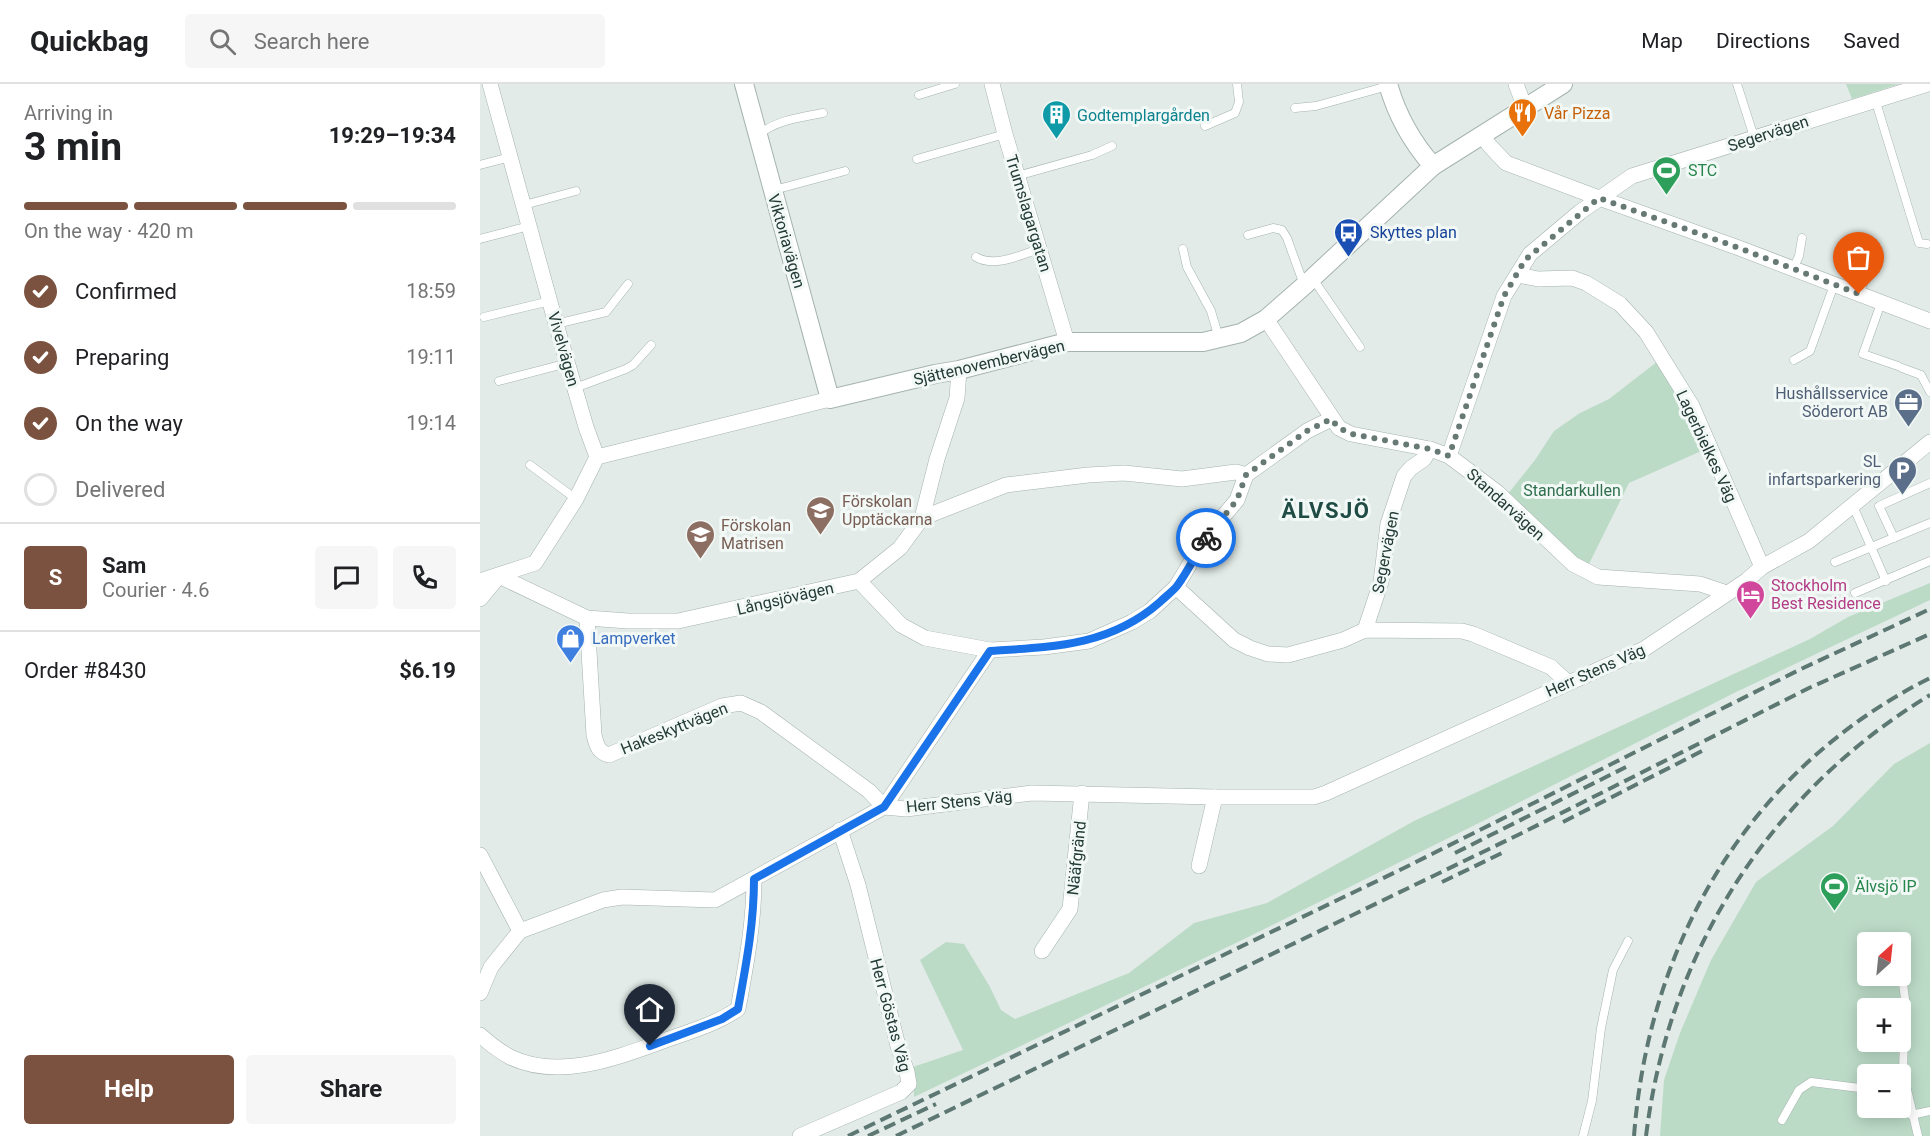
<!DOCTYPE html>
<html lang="en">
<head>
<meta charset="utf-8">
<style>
  body { margin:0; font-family:Roboto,sans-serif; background:#f6f6f6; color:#202124; height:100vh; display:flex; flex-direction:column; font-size:22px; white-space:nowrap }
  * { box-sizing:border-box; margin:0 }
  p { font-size:20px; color:#757577 }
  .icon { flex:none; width:33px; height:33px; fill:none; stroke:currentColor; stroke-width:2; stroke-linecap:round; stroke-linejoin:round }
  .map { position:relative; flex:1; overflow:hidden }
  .details { display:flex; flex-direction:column; background:#fff; width:480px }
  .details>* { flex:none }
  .needle { width:39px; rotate:27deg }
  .tools { position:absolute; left:1377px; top:848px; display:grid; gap:12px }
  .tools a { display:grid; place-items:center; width:54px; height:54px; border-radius:6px; background:#fff; box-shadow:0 3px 15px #0003; font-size:30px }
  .pin { position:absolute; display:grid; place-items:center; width:51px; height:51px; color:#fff; margin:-62px -26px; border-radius:50% 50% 50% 0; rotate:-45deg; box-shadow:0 0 6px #0007 }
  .pin .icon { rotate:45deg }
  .courier { position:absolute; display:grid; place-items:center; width:60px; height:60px; margin:-30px; border:4px solid #1a73e8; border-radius:50%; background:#fff; color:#222; box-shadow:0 2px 8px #0007 }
  .overview em { font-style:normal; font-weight:700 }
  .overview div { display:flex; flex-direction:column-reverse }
  .overview { display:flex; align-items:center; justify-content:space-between; height:102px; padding:0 24px }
  h1 { font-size:39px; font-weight:700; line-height:45px }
  .bar { display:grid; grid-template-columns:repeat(4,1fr); gap:9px 6px; align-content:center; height:72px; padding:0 24px }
  .bar i { height:8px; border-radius:4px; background:#e0e0e0 }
  .bar .selected { background:#7b523f }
  .bar p { grid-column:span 4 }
  .line { display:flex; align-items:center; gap:15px; padding:0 24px; border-top:2px solid #e0e0e0 }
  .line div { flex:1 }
  .round { display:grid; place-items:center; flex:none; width:63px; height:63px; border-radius:6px; background:#f6f6f6 }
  ol { padding:0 24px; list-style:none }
  li { display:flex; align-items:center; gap:18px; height:66px }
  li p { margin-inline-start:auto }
  li .icon { padding:6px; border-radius:50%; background:#7b523f; color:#fff; stroke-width:4 }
  li:last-child { color:#757577 }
  li i { width:33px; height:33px; border:3px solid #e0e0e0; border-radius:50% }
  .action { display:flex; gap:12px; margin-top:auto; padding:12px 24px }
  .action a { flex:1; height:69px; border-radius:6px; background:#7b523f; color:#fff; font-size:24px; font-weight:700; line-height:69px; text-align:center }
  .action a+a { background:#f6f6f6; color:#202124 }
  header { display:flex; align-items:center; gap:36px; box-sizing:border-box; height:84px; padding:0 30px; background:#fff; border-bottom:2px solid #e0e0e0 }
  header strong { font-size:28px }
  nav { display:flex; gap:33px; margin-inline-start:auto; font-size:21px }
  .search { width:420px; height:54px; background:#f6f6f6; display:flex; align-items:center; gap:15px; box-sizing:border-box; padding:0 21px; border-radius:6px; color:#757577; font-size:22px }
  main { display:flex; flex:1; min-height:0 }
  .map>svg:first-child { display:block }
</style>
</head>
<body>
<header>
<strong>Quickbag</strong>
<div class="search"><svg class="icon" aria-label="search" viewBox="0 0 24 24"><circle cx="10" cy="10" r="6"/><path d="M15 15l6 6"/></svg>Search here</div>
<nav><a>Map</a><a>Directions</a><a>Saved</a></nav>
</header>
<main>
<section class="details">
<div class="overview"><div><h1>3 min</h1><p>Arriving in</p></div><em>19:29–19:34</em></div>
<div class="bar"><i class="selected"></i><i class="selected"></i><i class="selected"></i><i></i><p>On the way · 420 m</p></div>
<ol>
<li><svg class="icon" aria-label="check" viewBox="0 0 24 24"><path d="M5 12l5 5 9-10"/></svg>Confirmed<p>18:59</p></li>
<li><svg class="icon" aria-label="check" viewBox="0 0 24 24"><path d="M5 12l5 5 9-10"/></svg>Preparing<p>19:11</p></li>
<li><svg class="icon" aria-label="check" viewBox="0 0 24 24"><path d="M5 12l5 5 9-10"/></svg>On the way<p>19:14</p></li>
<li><i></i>Delivered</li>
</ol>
<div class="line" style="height:108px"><b class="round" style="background:#7b523f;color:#fff">S</b><div><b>Sam</b><p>Courier · 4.6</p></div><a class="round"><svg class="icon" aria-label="chat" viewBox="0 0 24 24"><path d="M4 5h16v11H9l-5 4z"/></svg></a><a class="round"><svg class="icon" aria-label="phone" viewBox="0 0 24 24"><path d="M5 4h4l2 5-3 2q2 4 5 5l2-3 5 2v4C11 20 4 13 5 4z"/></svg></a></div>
<div class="line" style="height:78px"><div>Order #8430</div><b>$6.19</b></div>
<div class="action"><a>Help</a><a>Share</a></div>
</section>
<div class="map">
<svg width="1450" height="1052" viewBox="0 0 1450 1052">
  <rect width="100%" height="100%" fill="#e2ebe8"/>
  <g fill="#bcdbc7" fill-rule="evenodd">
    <path d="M1366,0H1419L1372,15Z"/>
    <path d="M1178,277L1226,365L1149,399L1108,482L1091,474L1027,411L1055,376L1074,347L1100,329L1129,315Z"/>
    <path d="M1450,499V516L1254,609L1001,738L760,857L434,1013L433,983L483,966L440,876L466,858L484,860L510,903L521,926L535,935L649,889L714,839L787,819L934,737L1330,555L1368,533Z"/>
    <path d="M1450,659V1052H1180L1184,996L1200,949L1231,876L1276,798L1353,742L1414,680ZM1388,858H1420V891H1388ZM1388,924H1420V957H1388ZM1388,990H1420V1023H1388Z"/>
  </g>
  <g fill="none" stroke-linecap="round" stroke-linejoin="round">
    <defs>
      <g id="service">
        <path d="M1257,0L1274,53"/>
        <path d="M439,11L475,0"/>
        <path d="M1395,15L1439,159L1447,160"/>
        <path d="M815,24L836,22L908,2"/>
        <path d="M725,42L755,29L759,18L757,0"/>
        <path d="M280,50C296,36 323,33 343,29"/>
        <path d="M437,75L525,50"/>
        <path d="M0,81L30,73"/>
        <path d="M537,92L612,71L632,62"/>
        <path d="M294,106L365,87"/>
        <path d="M44,121L96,107"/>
        <path d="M768,151L793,144L802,146L807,154L824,201"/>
        <path d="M0,155L49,142"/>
        <path d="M703,165L707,183L731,227L739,254"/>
        <path d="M496,173C515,184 540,171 559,165"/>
        <path d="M1313,185L1319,172L1322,154"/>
        <path d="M833,195L880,263"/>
        <path d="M1379,210L1390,182"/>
        <path d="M1401,219L1383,270L1418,282"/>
        <path d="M4,233L70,217"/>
        <path d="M76,240L126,228L148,200"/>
        <path d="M1314,276L1330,267L1354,201"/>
        <path d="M1422,284L1441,291L1450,308"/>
        <path d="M19,297L88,279"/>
        <path d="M95,304L146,285L153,281L171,261"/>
        <path d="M50,381L96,415"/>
        <path d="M1373,422L1406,497"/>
        <path d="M1414,454L1399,422L1450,399"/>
        <path d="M1355,478L1450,439"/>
        <path d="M1375,509L1450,477"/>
        <path d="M1422,892L1425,915L1423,989L1438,1052"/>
        <path d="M1420,1021L1431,1031L1450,1027"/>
        <path d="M1302,1036L1319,1006L1331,998L1388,1005"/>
        <path d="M1103,1052L1112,1017L1121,944L1133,886L1148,857"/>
      </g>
      <g id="minor">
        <path d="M512,0L525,50L587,258"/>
        <path d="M1036,0L1045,24"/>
        <path d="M1002,51L1009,61L1026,79L1119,114L1259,164L1450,237"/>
        <path d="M1038,191L1058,195L1092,194L1106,199L1140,220L1166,248L1212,322L1282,483"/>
        <path d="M786,235L859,344L871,350L950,365L969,372L1018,409L1093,480L1118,493L1220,500L1247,509"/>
        <path d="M969,372L1024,212L1050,170L1100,128L1152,92L1448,0"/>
        <path d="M117,373L350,315"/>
        <path d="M442,434L526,401L608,391L644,389L702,395L756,388L766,391"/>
        <path d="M19,492L107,534L148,537H198L379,497L420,464L442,434L457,375L477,314L479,286"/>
        <path d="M0,497L55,479L96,415L117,373L106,343L76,240L10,0"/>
        <path d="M379,497L421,541L445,554L510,566L564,563L609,557L652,538L670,527L696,503L726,453L757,416L766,391L827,347L851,335"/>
        <path d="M696,503L754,556L770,564L788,570L808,571L863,556L885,546L982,547L993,550L1071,583L1087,598"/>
        <path d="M0,515L19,492"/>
        <path d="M107,534L114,651C117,662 118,668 129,671L242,622L261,619L281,628L389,707L404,723L510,566"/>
        <path d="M885,546L901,498L908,440L924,392L931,384L944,375L950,365"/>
        <path d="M0,771L40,847"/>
        <path d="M719,782L735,713"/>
        <path d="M562,867L590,825L602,709"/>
        <path d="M0,909L11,883L40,847L123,816L142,813L235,816L404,723L426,725L552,709L735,713H834L846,709L1164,565L1266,497L1282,483L1329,457L1450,358"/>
        <path d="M0,951C9,959 19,967 30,973C80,997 138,973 186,956C211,947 236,940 258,925C266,881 274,840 274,795"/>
        <path d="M320,1052L421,1008L429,1000L427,988L418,962L378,801L360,746"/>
      </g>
      <g id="tertiary">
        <path d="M264,0L350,315L455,290L479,286L587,258H723L761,249L786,235L826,200L953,82L1083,0"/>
        <path d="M908,0C917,32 931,57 953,82"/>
      </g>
    </defs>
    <use href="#service" stroke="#a5b3af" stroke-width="9"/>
    <use href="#minor" stroke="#a5b3af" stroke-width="16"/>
    <use href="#tertiary" stroke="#a5b3af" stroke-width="20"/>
    <use href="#service" stroke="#fff" stroke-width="8"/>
    <use href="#minor" stroke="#fff" stroke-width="15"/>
    <use href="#tertiary" stroke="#fff" stroke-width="18"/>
    <g stroke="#5d7772" stroke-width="4" stroke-dasharray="12 6" stroke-linecap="butt">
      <path d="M1083,738L1222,667"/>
      <path d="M975,769L1146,683"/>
      <path d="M962,798L1022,769"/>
      <path d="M368,1052L924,784L1321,585L1450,525"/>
      <path d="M388,1052L456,1020"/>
      <path d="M416,1052L1040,750L1329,604L1450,550"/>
      <path d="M1154,1052C1169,855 1271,684 1450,594"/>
      <path d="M1166,1052C1189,866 1290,708 1450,611"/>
    </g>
  </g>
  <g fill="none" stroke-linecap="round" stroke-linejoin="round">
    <path stroke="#667974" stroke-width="6" stroke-dasharray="0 10.8" d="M726,454L757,416L766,391L827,347L851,335L859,344L872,350L950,365L969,372L1024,212L1045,176L1119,114L1259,164L1379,210"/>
    <path stroke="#1a73e8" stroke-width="8" d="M170,962L242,935L258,925C266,881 274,840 274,795L404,723L510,567C573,563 630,562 680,518C685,513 692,508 697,502C708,487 716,470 726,454"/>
  </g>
  <defs>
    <symbol id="restaurant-pin" viewBox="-11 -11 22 30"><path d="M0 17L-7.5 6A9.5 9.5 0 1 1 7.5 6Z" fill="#e8710a" stroke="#f2f8f5"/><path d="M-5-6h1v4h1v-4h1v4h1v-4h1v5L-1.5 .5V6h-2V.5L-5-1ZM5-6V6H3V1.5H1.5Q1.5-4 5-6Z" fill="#fff"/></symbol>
    <symbol id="building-pin" viewBox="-11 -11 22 30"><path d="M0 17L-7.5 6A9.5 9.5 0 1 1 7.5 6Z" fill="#0f9aa8" stroke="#f2f8f5"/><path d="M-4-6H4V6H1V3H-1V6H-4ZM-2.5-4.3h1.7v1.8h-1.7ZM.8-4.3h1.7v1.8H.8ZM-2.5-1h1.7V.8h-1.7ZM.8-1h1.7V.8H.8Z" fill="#fff"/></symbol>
    <symbol id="stadium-pin" viewBox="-11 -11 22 30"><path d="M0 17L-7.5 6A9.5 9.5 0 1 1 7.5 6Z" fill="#2e9e5b" stroke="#f2f8f5"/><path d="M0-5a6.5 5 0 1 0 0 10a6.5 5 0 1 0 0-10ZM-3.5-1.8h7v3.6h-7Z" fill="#fff"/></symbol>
    <symbol id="bus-pin" viewBox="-11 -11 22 30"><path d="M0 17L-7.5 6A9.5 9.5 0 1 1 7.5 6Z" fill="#1a4fb4" stroke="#f2f8f5"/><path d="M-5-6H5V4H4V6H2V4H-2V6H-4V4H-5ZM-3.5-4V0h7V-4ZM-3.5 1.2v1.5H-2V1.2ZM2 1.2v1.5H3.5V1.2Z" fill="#fff"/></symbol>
    <symbol id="office-pin" viewBox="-11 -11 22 30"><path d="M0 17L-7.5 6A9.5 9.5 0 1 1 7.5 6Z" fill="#5c6f8a" stroke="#f2f8f5"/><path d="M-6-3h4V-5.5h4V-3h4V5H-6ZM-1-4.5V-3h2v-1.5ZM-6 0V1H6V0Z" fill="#fff"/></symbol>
    <symbol id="parking-pin" viewBox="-11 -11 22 30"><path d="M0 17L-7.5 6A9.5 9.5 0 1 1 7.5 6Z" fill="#5c6f8a" stroke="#f2f8f5"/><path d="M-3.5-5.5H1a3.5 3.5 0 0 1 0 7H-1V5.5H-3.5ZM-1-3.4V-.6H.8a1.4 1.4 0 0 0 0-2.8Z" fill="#fff"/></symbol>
    <symbol id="school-pin" viewBox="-11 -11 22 30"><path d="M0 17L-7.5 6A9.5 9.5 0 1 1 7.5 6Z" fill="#8d6e63" stroke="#f2f8f5"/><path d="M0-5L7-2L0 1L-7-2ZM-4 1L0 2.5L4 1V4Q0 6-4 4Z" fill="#fff"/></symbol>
    <symbol id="hotel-pin" viewBox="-11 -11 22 30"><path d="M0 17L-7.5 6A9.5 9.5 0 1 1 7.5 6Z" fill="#d1479c" stroke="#f2f8f5"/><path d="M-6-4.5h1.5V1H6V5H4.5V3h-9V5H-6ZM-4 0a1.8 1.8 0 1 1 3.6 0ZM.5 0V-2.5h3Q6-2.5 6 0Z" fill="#fff"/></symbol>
    <symbol id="shop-pin" viewBox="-11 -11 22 30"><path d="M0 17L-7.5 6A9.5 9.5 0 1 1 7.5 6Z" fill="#3f7fe0" stroke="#f2f8f5"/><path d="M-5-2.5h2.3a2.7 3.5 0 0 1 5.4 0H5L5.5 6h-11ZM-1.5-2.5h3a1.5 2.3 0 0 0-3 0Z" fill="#fff"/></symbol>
  </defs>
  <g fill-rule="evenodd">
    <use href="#restaurant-pin" x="1026" y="12" width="33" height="45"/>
    <use href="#building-pin" x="560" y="14" width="33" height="45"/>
    <use href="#stadium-pin" x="1170" y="70" width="33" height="45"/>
    <use href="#bus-pin" x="852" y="132" width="33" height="45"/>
    <use href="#office-pin" x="1412" y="302" width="33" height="45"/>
    <use href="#parking-pin" x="1406" y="370" width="33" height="45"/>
    <use href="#school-pin" x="324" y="410" width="33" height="45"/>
    <use href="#school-pin" x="204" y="434" width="33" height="45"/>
    <use href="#hotel-pin" x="1254" y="494" width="33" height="45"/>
    <use href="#shop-pin" x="74" y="538" width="33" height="45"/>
    <use href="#stadium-pin" x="1338" y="786" width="33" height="45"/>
  </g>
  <g text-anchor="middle" stroke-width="6" stroke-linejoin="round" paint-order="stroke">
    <g font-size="16" fill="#c56008" stroke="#f2f8f5" text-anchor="start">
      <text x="1064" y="35">Vår Pizza</text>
    </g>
    <g font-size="16" fill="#0d838f" stroke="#f2f8f5" text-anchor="start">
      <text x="597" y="37">Godtemplargården</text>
    </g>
    <g font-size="16" fill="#233b36" stroke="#f2f8f5">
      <text transform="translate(1288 49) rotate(-18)" y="6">Segervägen</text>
      <text transform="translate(549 129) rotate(73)" y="6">Trumslagargatan</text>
      <text transform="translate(307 157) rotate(74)" y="6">Viktoriavägen</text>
      <text transform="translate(84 265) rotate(74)" y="6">Vivelvägen</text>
      <text transform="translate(509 278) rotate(-13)" y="6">Sjättenovembervägen</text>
      <text transform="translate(1227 362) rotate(65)" y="6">Lagerbielkes Väg</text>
      <text transform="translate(1026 420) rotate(42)" y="6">Standarvägen</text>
      <text transform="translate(905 468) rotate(-79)" y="6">Segervägen</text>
      <text transform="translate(305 514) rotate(-13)" y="6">Långsjövägen</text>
      <text transform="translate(1115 586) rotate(-24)" y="6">Herr Stens Väg</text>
      <text transform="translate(194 644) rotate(-22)" y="6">Hakeskyttvägen</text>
      <text transform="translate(479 717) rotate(-6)" y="6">Herr Stens Väg</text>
      <text transform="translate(596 774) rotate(-84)" y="6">Nääfgränd</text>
      <text transform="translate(411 931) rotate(75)" y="6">Herr Göstas Väg</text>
    </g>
    <g font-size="16" fill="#27864d" stroke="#f2f8f5" text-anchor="start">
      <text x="1208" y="92">STC</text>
      <text x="1375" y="808">Älvsjö IP</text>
    </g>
    <g font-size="16" fill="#164399" stroke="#f2f8f5" text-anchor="start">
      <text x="890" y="154">Skyttes plan</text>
    </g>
    <g font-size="16" fill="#4e5e75" stroke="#f2f8f5" text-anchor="end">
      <text x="1408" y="315">Hushållsservice<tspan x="1408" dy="18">Söderort AB</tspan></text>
      <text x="1401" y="383">SL<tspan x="1401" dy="18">infartsparkering</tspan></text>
    </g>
    <g font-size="16" fill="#2f6f4d" stroke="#f2f8f5">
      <text x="1092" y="412">Standarkullen</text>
    </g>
    <g font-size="16" fill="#785e54" stroke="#f2f8f5" text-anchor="start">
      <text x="362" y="423">Förskolan<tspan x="362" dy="18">Upptäckarna</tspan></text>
      <text x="241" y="447">Förskolan<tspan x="241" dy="18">Matrisen</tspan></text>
    </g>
    <g font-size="16" fill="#b23c85" stroke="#f2f8f5" text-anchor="start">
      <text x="1291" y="507">Stockholm<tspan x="1291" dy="18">Best Residence</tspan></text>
    </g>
    <g font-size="16" fill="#366cbe" stroke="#f2f8f5" text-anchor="start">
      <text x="112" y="560">Lampverket</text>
    </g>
    <g font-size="22" font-weight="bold" letter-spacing="1.5" fill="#204c45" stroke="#f2f8f5">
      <text x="846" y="434">ÄLVSJÖ</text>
    </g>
  </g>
</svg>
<div class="tools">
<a><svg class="needle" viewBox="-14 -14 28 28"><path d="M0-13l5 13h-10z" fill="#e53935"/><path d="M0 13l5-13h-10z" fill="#757577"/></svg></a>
<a>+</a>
<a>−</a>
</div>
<div class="pin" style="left:1379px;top:210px;background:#ea580c"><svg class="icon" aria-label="bag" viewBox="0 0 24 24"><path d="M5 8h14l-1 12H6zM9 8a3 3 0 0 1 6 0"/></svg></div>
<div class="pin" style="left:170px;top:962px;background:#1f2937"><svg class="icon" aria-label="home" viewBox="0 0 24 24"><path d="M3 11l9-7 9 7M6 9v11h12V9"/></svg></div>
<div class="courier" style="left:726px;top:454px"><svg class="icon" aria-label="bike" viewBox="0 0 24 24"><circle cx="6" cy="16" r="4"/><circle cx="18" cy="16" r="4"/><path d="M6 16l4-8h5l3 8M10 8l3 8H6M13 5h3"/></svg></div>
</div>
</main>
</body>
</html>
